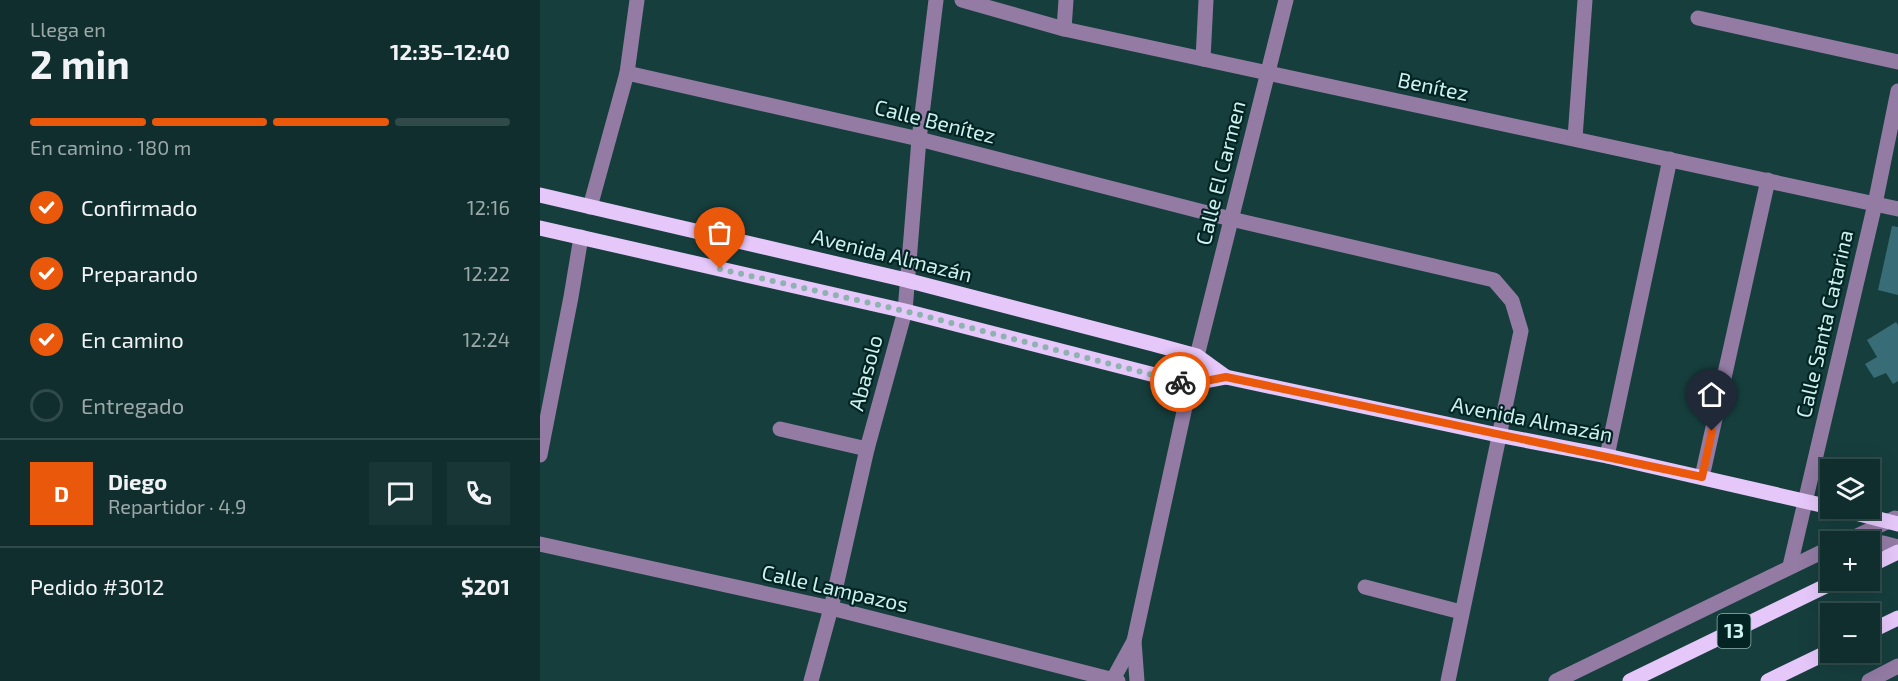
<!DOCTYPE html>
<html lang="es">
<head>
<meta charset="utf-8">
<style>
  body { margin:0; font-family:"Exo 2",sans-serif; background:#193636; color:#f1f3f6; height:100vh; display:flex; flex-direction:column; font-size:22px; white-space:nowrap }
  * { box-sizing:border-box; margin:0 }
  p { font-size:20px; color:#9ca8aa }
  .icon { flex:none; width:33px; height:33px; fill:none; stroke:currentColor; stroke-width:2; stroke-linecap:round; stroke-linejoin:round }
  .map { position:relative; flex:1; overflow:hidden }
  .drawer { display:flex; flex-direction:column; background:#102e2e; width:540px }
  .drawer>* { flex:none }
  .fabs { position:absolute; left:1280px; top:459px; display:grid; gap:12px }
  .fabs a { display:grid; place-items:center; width:60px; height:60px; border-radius:0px; background:#102e2e; box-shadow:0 6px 24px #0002,0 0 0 2px #304a4a; font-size:30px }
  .pin { position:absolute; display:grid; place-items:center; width:51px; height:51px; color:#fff; margin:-62px -26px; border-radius:50% 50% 50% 0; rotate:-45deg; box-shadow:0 0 6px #0007 }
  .pin .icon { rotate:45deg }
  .courier { position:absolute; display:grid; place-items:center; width:60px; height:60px; margin:-30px; border:4px solid #ea580c; border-radius:50%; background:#fff; color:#222; box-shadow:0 2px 8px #0007 }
  .summary em { font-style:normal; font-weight:700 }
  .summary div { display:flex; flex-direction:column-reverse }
  .summary { display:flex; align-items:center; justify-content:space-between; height:102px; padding:0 30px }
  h1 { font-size:39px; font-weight:700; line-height:45px }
  .bar { display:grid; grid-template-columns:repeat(4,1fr); gap:9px 6px; align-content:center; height:72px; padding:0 30px }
  .bar i { height:8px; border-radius:4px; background:#304a4a }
  .bar .current { background:#ea580c }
  .bar p { grid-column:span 4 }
  .line { display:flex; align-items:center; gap:15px; padding:0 30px; border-top:2px solid #304a4a }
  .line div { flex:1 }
  .round { display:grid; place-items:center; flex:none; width:63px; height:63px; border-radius:0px; background:#193636 }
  ol { padding:0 30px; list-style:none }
  li { display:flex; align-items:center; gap:18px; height:66px }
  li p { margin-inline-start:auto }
  li .icon { padding:6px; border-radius:50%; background:#ea580c; color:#fff; stroke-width:4 }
  li:last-child { color:#9ca8aa }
  li i { width:33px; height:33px; border:3px solid #304a4a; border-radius:50% }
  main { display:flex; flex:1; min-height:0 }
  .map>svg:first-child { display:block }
</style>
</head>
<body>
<main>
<section class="drawer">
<div class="summary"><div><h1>2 min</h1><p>Llega en</p></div><em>12:35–12:40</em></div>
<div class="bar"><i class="current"></i><i class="current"></i><i class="current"></i><i></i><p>En camino · 180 m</p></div>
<ol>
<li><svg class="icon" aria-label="check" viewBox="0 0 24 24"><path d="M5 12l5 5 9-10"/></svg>Confirmado<p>12:16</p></li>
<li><svg class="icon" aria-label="check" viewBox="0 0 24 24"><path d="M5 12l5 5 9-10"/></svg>Preparando<p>12:22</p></li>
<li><svg class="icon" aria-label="check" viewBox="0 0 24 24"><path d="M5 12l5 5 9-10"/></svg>En camino<p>12:24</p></li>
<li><i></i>Entregado</li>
</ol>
<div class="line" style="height:108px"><b class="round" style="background:#ea580c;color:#fff">D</b><div><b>Diego</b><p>Repartidor · 4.9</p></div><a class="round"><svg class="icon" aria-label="chat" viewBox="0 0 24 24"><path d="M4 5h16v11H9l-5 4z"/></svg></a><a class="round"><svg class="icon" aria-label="phone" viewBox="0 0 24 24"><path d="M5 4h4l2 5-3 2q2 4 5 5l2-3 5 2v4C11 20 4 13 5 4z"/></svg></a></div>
<div class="line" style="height:78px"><div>Pedido #3012</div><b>$201</b></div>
</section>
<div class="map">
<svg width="1358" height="681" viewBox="0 0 1358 681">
  <rect width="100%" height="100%" fill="#163e3d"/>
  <g fill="#386d77">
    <path d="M1352,226L1358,227V295L1338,290Z"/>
    <path d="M1356,322L1358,325V381L1353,384L1346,373L1334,378L1325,364L1337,357L1327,340Z"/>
  </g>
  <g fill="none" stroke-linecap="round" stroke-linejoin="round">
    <g stroke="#937ba4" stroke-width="15">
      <path d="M422,0L524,29L1358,209"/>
      <path d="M1158,18L1358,62"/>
      <path d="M524,29L526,0"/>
      <path d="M663,59L666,0"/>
      <path d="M87,73L379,139L691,219L954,280L972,301L981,331L908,681"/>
      <path d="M1035,138L1045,0"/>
      <path d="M50,207L87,73L97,0"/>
      <path d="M240,429L327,449"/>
      <path d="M0,455L31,297L41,237"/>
      <path d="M1067,456L1130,159"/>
      <path d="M1162,477L1228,180"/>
      <path d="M1304,542L1355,518"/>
      <path d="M1324,542L1343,543L1358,547"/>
      <path d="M0,544L291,608L578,681"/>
      <path d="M1250,566L1335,204L1358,91"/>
      <path d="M825,587L921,612"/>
      <path d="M594,641L597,681"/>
      <path d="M271,681L291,608L327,449L365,311L379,139L396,0"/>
      <path d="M572,681L594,641L650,384L746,0"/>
      <path d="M1016,681L1290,548"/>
      <path d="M1329,681L1358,666"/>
    </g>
    <g stroke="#e5c7f9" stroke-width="15">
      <path d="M0,195L366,280L613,344L657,356L686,377"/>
      <path d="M0,228L365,311L650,384L686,377L958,435L1067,456L1290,507"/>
      <path d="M1296,508L1358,524"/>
      <path d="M1329,566L1358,552"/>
      <path d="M1329,632L1358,618"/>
      <path d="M1090,681L1298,580"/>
      <path d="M1228,681L1290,651"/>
    </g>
  </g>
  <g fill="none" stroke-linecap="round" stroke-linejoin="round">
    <path stroke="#8db2b0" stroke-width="6" stroke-dasharray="0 10.8" d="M180,269L365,311L640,382"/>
    <path stroke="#ea580c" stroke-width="8" d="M640,382L650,384L686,377L1162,477L1172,431"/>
  </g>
  <g text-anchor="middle" stroke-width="4.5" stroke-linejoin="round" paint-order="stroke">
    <rect fill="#032423" stroke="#90b4b1" stroke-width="1.5" x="1177.5" y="614" width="33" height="34" rx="4.5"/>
    <g font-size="20" font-weight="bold" fill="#cdf1ee">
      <text x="1194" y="638">13</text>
    </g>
    <g font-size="21" fill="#cdf1ee" stroke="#032423">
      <text transform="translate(893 87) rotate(12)" y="7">Benítez</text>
      <text transform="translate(395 122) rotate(14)" y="7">Calle Benítez</text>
      <text transform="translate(681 173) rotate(-76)" y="7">Calle El Carmen</text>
      <text transform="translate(352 256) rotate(14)" y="7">Avenida Almazán</text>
      <text transform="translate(1285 324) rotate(-77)" y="7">Calle Santa Catarina</text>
      <text transform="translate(326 373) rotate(-75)" y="7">Abasolo</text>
      <text transform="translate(992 420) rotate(11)" y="7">Avenida Almazán</text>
      <text transform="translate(295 589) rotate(13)" y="7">Calle Lampazos</text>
    </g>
  </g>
</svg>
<div class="fabs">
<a><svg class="icon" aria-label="layers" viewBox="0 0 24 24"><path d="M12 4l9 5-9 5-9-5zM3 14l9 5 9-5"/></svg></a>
<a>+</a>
<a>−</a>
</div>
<div class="pin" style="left:180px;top:269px;background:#ea580c"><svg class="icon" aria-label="bag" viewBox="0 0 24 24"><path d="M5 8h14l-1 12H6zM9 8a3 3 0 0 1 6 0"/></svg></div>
<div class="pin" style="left:1172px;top:431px;background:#1f2937"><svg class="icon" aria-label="home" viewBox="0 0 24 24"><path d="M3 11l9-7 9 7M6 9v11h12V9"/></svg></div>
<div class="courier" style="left:640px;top:382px"><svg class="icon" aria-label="bike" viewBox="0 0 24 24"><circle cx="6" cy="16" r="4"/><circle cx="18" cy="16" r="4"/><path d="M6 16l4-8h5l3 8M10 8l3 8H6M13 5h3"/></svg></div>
</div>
</main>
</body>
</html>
